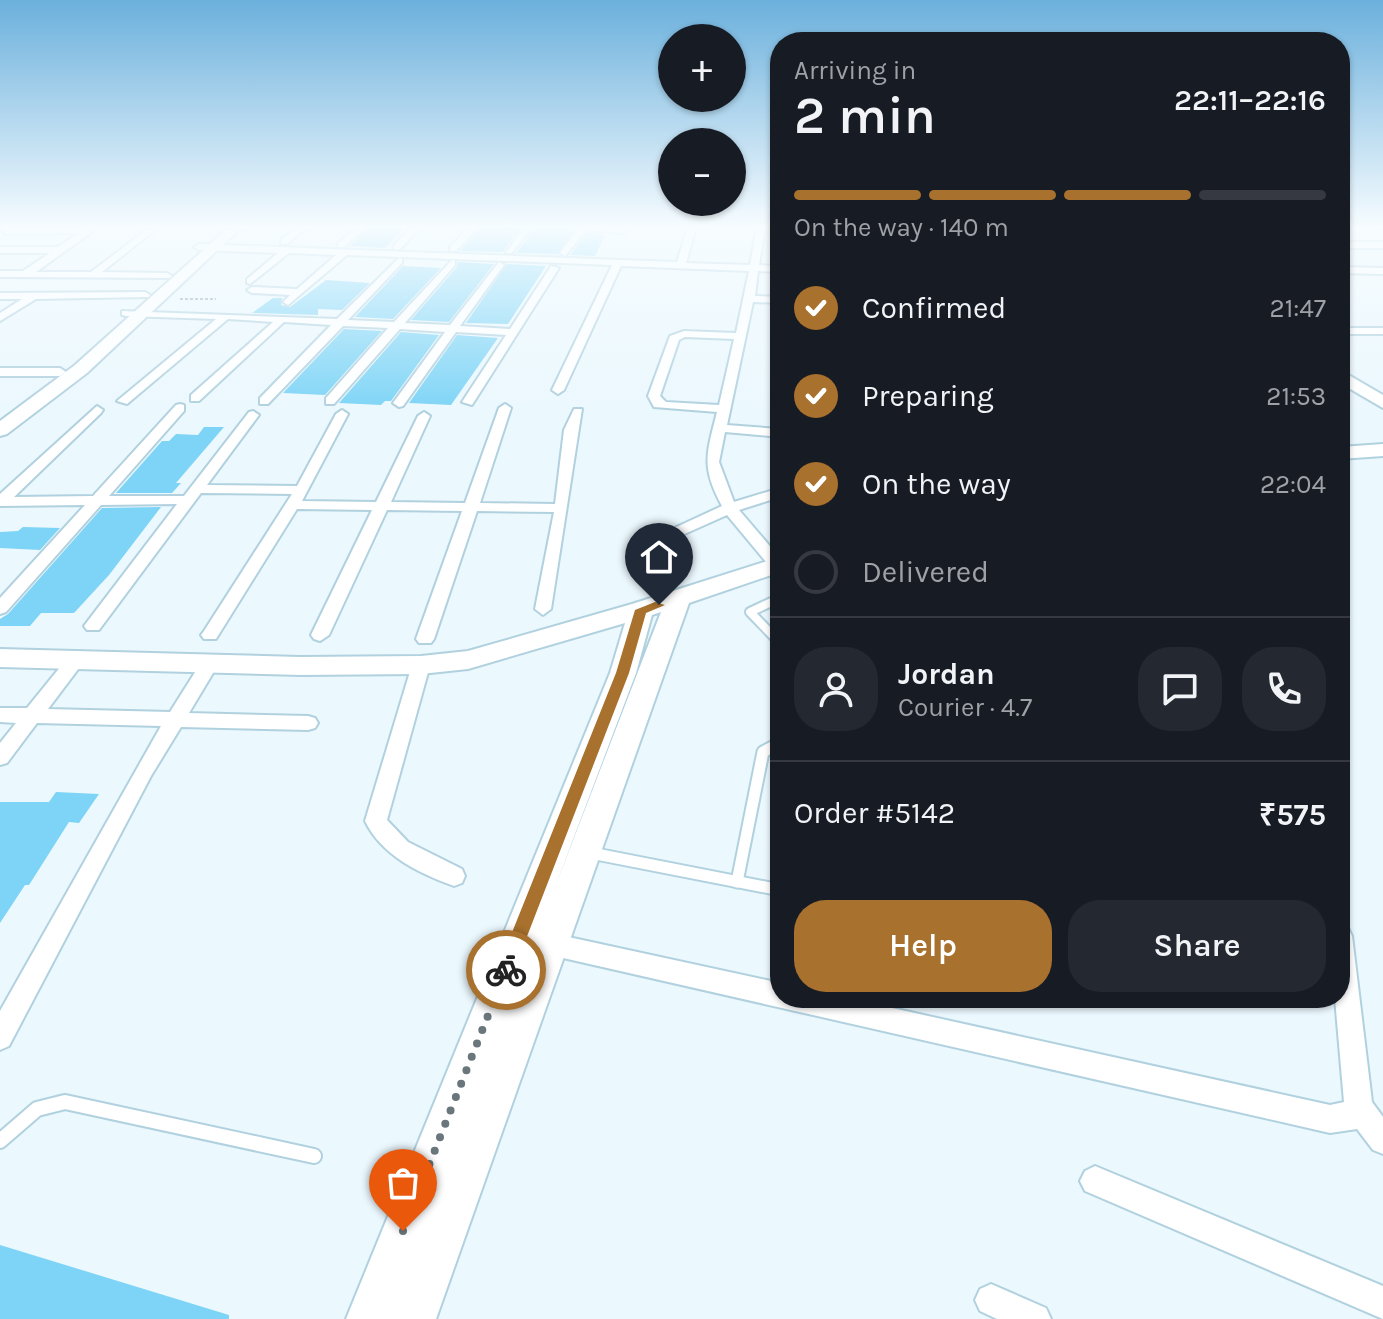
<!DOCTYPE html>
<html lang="en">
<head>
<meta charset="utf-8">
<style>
  body { margin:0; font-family:Karla,sans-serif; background:#242831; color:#f1f3f6; height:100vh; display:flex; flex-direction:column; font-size:30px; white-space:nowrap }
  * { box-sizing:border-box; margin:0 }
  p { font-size:26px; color:#9ea1a6 }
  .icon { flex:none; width:44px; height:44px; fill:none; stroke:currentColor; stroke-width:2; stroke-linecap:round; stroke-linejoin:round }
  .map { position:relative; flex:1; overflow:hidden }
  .sheet { position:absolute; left:770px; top:32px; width:580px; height:976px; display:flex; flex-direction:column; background:#171b24; border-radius:32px; box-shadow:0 2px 6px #0004 }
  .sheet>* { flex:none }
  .buttons { position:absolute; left:658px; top:24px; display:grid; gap:16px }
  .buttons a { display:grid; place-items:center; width:88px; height:88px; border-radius:50%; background:#171b24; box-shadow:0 2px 6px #0004; font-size:40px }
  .pin { position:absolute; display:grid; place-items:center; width:68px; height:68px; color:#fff; margin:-82px -34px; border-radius:50% 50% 50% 0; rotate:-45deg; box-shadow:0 0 8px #0007 }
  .pin .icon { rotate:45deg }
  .courier { position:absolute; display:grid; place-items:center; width:80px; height:80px; margin:-40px; border:6px solid #a8712d; border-radius:50%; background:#fff; color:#222; box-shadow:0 2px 10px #0007 }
  .summary em { font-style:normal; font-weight:600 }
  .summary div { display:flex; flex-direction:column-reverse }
  .summary { display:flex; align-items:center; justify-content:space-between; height:136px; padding:0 24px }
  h1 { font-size:52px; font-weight:600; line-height:60px }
  .bar { display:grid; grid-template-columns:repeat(4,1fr); gap:12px 8px; align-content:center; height:96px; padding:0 24px }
  .bar i { height:10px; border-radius:6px; background:#363941 }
  .bar .selected { background:#a8712d }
  .bar p { grid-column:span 4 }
  .line { display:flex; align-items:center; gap:20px; padding:0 24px; border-top:2px solid #363941 }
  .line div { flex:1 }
  .round { display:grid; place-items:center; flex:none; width:84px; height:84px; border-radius:32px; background:#242831 }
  ol { padding:0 24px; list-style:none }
  li { display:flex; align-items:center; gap:24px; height:88px }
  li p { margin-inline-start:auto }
  li .icon { padding:8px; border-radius:50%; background:#a8712d; color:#fff; stroke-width:4 }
  li:last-child { color:#9ea1a6 }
  li i { width:44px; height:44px; border:4px solid #363941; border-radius:50% }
  .primary-button { display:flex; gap:16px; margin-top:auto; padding:16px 24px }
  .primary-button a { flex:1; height:92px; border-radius:32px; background:#a8712d; color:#fff; font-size:32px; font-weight:600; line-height:92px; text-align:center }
  .primary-button a+a { background:#242831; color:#f1f3f6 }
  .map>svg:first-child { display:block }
</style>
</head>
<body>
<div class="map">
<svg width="1383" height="1319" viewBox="0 0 1383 1319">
  <rect width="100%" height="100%" fill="#ebf8fe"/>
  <g fill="#7dd4f6">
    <path d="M370,227H405L385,248L350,246Z"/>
    <path d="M481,227H520L503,252L460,251Z"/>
    <path d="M536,227L564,228L572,232L558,254L516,253Z"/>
    <path d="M587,233L605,235L595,256L570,255Z"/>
    <path d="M458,262L494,264L449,322L411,320L457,267Z"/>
    <path d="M507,264L546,266L508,324L466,323Z"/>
    <path d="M403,266L441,268L393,319L355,317Z"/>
    <path d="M326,280L370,283L342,310L318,309V315L252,313L273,298H282L281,305L290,307Z"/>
    <path d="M344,329L382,331L325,395L283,393Z"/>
    <path d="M401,332L439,335L391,401H385L381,405L339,403Z"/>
    <path d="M457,335L498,338L451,405L409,403Z"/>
    <path d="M204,427H224L176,483H181L172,493H116L162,441H169L176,434L198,435Z"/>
    <path d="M161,507L109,575L74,613H41L30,626H0V619L8,614L102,508Z"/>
    <path d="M23,527L60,528L40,550L0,548V532L18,531Z"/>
    <path d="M56,792L99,794L79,823L69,822L29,885H25L0,923V802H49Z"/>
    <path d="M0,1245L229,1315V1319H0Z"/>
  </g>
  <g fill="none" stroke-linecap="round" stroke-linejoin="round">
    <defs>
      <path id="lane-far2" d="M780,598L750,612L780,643"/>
      <g id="lane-far1">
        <path d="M591,853L780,890"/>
        <path d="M737,882L763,752L780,743"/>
      </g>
      <path id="lane" d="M0,1141L37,1109L65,1102L314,1156"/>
      <g id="street">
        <path d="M150,227H159L102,272L167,273L172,276L170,278L0,277V271H23L50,253H0V247H58L79,233L5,234L2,229L92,228V232L36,272H91Z"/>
        <path d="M298,227H307L287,244H281V240Z"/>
        <path d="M358,227H367L344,247H338V243Z"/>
        <path d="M412,227H421L400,249H394V245Z"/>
        <path d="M469,227H478L456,251H450V247Z"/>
        <path d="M524,227H532L512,253H506Z"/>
        <path d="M567,227H614L627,230L623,233L586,230L565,256L560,253L577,230Z"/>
        <path d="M688,227H696L686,263L750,265L757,227H765L759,265L780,266V272L758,271L755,296L780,297V303L753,302L727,425L780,429V437L725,432L719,462L734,502L780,488V497L739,510L780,558V569H772L727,515L680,536H670V530L722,506C700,466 707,453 717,412L654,407L648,396L670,336L684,331L736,333L749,271L621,266L564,390L558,394L552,390L612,265L347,255L288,305L283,302L290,295L252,293L247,290L252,287L297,289L336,255L289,253L250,284L247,283V279L278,253L199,250L194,247L199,244L677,262ZM685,337L734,339L719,405L666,402L660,396L679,340Z"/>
        <rect x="1340" y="242" width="43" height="6"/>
        <path d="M399,258L402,259V263L348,320L394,322L452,260L455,261V265L405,323L450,325L499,262L504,265L460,326L510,329L551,266L559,268L472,405L462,402L506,335L456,332L403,406L399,407L393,403L445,332L400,329L334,404H326V398L388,328L343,326L268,404H260V398L331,325L284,322L199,401H191V395L273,322L228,319L127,404L117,401L216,319L126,316L122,315V311L337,319Z"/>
        <path d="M1340,267L1383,268V274L1340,273Z"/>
        <path d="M145,292L150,295L149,297L36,299L0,321V313L22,299H0V293Z"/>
        <rect x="1340" y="328" width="43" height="6"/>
        <path d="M0,368H60L66,372L60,376H0Z"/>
        <path d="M180,404L184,405V411L109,496H184L249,412L253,411L259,415L207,485L297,486L336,414L342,410L348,414L302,501L376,502L418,416L424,412L430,416L391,502L465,503L499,408L505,404L511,408L480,503L555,504L564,430L574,409H582L551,609L543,615L535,609L554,512L477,511L434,639L431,643H419L416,639L462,511L387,510L329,635L320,641L314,639L311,635L372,510L297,509L216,639H204L201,635L204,631L292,494L201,493L99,630H87L84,626L177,504L101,505L6,612L0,614V598L85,505L0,506V494L97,406L103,410L101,413L14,497L93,496L176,405Z"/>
        <path d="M76,654L85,660L48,709L170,712L204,658L210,657L219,663L189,713L308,716L315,718L318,723L315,728L308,730L181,727L151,776L9,1046L0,1050V1011L161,726L37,723L7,763L0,765V743L16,723L0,722V708H27L70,655Z"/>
        <path d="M421,659L430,665L387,820L408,842L462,869L465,876L462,883L454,886C419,873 382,856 365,821L412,665Z"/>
        <path d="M1340,925L1348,928L1352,936L1372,1102L1383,1117V1154L1373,1150L1357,1129L1330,1133L550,955L541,952L538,944L541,936L550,933L780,983V998H847L1330,1105L1344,1102L1335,998H1340Z"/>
        <path d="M1095,1166L1383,1286V1319L1085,1191L1080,1181L1085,1171Z"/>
        <path d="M991,1284L1046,1308L1051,1319H997L980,1311L975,1300L980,1289Z"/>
      </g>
      <g id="secondary">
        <path d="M229,227H242L87,373L7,434L0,436V421L75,365Z"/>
        <path d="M1340,370L1383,395V408L1340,383Z"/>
        <path d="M1383,444V456L1340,459V447Z"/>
        <path d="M780,557V572L689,603L436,1319H346L610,673L625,623L468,669L421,674L300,675L0,667V649L300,657L421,656L468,651L632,604ZM661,612L552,895L636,673L652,615Z"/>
      </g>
    </defs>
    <use href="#lane-far2" stroke="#b1d1df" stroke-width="12"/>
    <use href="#lane-far1" stroke="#b1d1df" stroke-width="15"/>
    <use href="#lane" stroke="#b1d1df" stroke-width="18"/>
    <use href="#street" stroke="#b1d1df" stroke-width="4"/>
    <use href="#secondary" stroke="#b1d1df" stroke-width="4"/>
    <path stroke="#97a4a9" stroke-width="2" stroke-dasharray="3 2" stroke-linecap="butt" d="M180,299H216"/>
    <use href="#lane-far2" stroke="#fff" stroke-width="8"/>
    <use href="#lane-far1" stroke="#fff" stroke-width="11"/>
    <use href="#lane" stroke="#fff" stroke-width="14"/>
    <use href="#street" fill="#fff" fill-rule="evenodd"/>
    <use href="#secondary" fill="#fff" fill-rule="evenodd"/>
  </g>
  <linearGradient id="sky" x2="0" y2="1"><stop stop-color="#6bb0dc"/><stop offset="0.55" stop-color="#f6fcff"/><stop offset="1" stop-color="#f6fcff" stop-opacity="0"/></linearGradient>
  <rect width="1383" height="412" fill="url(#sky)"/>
  <path fill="#a8712d" d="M655,602L665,605L646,613L629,673L514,970L512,976L506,978L499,976L497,970L616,673L635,610Z"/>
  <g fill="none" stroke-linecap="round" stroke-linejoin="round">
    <path stroke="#69767b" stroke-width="8" stroke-dasharray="0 14.4" d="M403,1231L506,970"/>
  </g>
</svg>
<div class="buttons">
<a>+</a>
<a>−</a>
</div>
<div class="pin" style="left:403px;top:1231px;background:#ea580c"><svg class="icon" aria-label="bag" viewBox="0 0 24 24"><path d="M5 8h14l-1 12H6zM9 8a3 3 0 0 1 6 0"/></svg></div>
<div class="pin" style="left:659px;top:605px;background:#1f2937"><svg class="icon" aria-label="home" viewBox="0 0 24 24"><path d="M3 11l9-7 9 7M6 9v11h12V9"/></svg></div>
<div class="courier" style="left:506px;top:970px"><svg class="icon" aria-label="bike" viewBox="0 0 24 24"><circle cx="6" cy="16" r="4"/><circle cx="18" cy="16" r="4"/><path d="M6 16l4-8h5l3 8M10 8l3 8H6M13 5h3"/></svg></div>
<section class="sheet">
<div class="summary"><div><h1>2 min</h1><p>Arriving in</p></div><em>22:11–22:16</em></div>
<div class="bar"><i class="selected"></i><i class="selected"></i><i class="selected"></i><i></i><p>On the way · 140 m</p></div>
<ol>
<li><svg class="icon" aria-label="check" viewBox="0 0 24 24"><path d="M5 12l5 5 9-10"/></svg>Confirmed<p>21:47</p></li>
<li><svg class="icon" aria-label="check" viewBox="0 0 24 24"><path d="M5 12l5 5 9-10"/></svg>Preparing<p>21:53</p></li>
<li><svg class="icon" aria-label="check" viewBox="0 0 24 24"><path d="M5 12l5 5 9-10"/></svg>On the way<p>22:04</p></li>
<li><i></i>Delivered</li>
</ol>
<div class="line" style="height:144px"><a class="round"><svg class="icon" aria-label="person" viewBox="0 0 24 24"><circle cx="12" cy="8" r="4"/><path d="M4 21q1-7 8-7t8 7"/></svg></a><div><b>Jordan</b><p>Courier · 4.7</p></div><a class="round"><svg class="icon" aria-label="chat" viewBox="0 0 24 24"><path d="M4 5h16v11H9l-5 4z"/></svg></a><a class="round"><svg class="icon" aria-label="phone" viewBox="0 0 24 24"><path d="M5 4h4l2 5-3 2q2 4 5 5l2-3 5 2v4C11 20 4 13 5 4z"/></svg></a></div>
<div class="line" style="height:104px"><div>Order #5142</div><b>₹575</b></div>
<div class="primary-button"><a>Help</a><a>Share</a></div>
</section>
</div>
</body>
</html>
